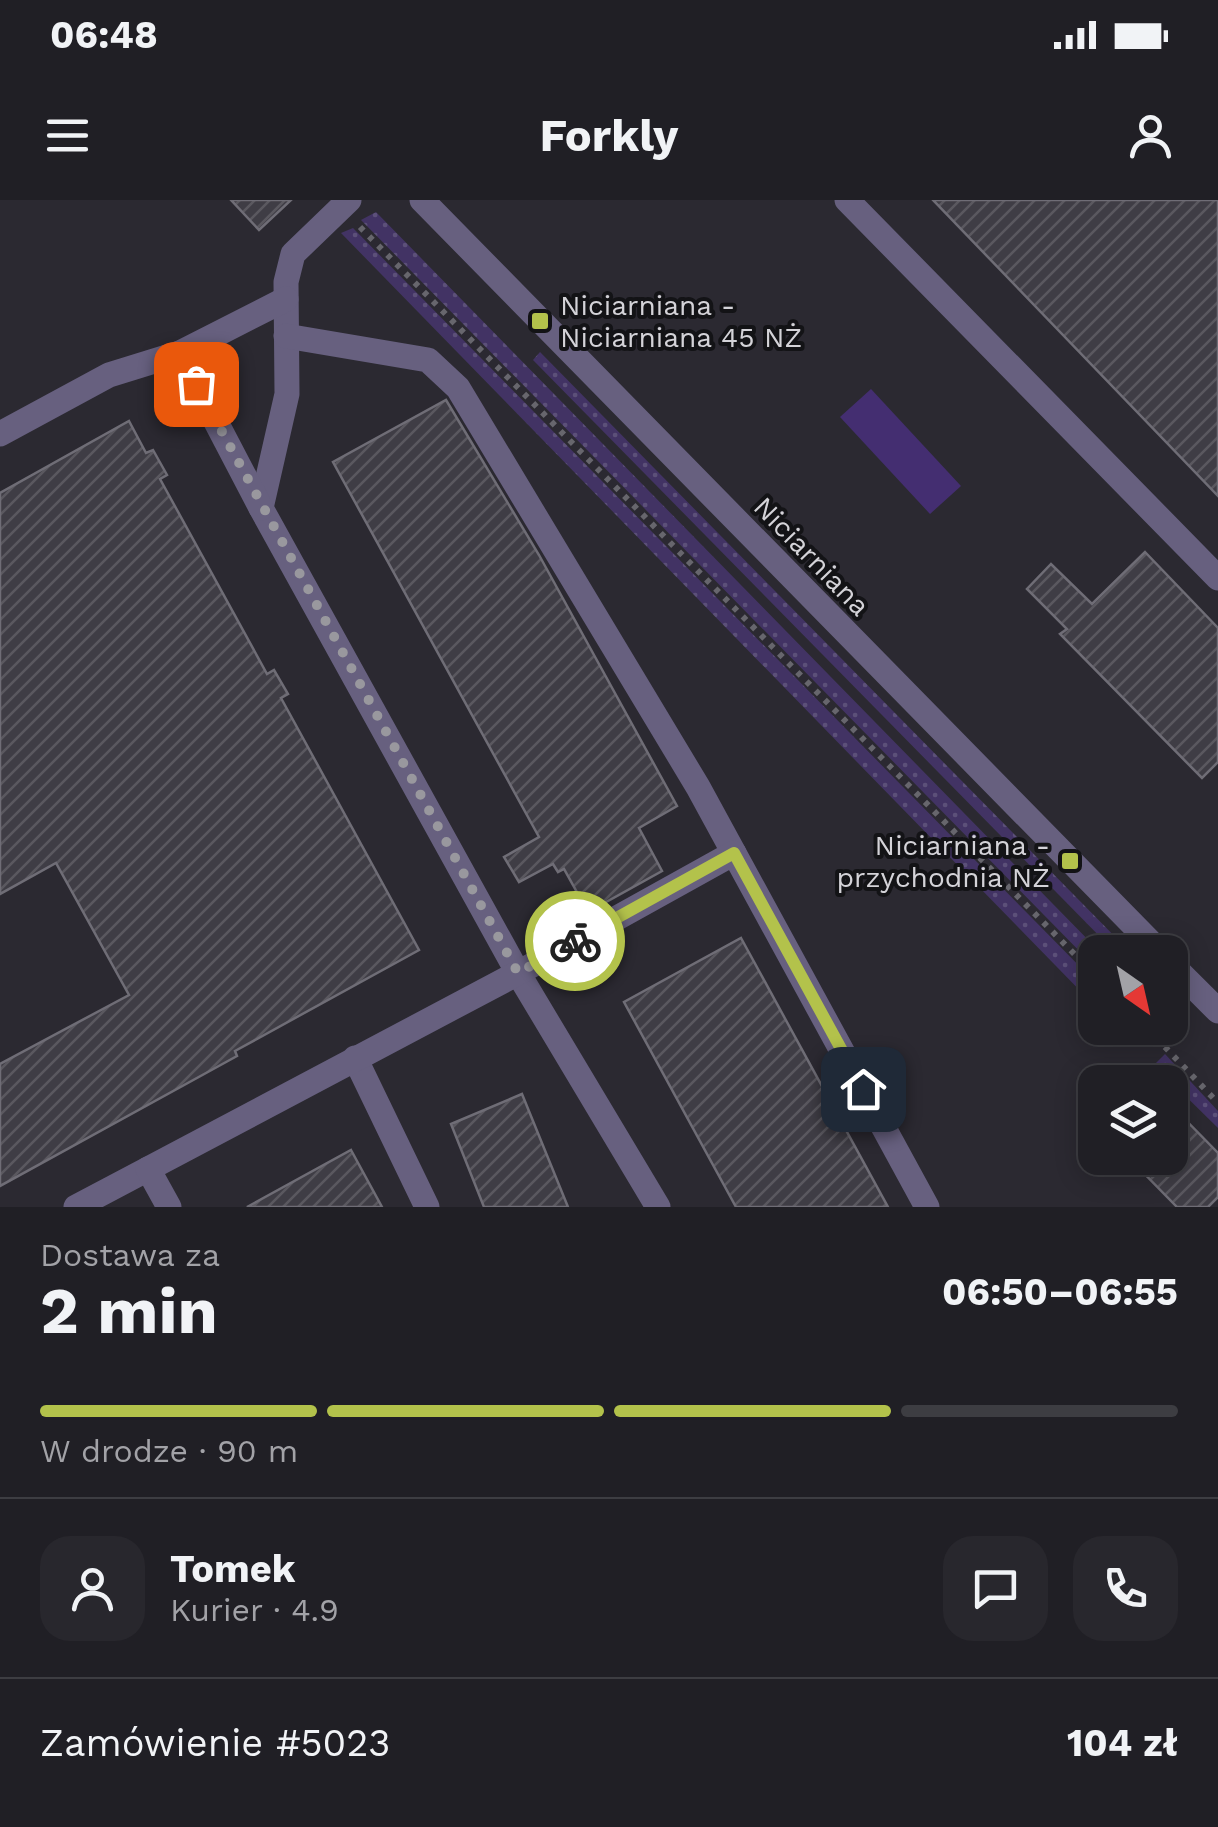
<!DOCTYPE html>
<html lang="pl">
<head>
<meta charset="utf-8">
<style>
  body { margin:0; font-family:"Work Sans",sans-serif; background:#28272d; color:#f1f3f6; height:100vh; display:flex; flex-direction:column; font-size:38px; white-space:nowrap }
  * { box-sizing:border-box; margin:0 }
  p { font-size:32px; color:#a2a2a7 }
  .icon { flex:none; width:55px; height:55px; fill:none; stroke:currentColor; stroke-width:2; stroke-linecap:round; stroke-linejoin:round }
  .map { position:relative; height:1007px; overflow:hidden }
  .sheet { display:flex; flex-direction:column; background:#201f25; flex:1 }
  .sheet>* { flex:none }
  .needle { width:65px; rotate:146deg }
  .fabs { position:absolute; left:1078px; top:735px; display:grid; gap:20px }
  .fabs a { display:grid; place-items:center; width:110px; height:110px; border-radius:20px; background:#201f25; box-shadow:0 5px 25px #0003,0 0 0 2px #3d3d42; font-size:50px }
  .pin { position:absolute; display:grid; place-items:center; width:85px; height:85px; color:#fff; margin:-42px; border-radius:20px; box-shadow:0 5px 15px #0006 }
  .courier { position:absolute; display:grid; place-items:center; width:100px; height:100px; margin:-50px; border:8px solid #b3c24b; border-radius:50%; background:#fff; color:#222; box-shadow:0 2px 12px #0007 }
  .summary em { font-style:normal; font-weight:700 }
  .summary div { display:flex; flex-direction:column-reverse }
  .summary { display:flex; align-items:center; justify-content:space-between; height:170px; padding:0 40px }
  h1 { font-size:65px; font-weight:700; line-height:75px }
  .bar { display:grid; grid-template-columns:repeat(4,1fr); gap:15px 10px; align-content:center; height:120px; padding:0 40px }
  .bar i { height:12px; border-radius:8px; background:#3d3d42 }
  .bar .on { background:#b3c24b }
  .bar p { grid-column:span 4 }
  .line { display:flex; align-items:center; gap:25px; padding:0 40px; border-top:2px solid #3d3d42 }
  .line div { flex:1 }
  .round { display:grid; place-items:center; flex:none; width:105px; height:105px; border-radius:30px; background:#28272d }
  .status { display:flex; justify-content:space-between; align-items:center; height:70px; padding:0 50px; background:#201f25; direction:ltr }
  .status svg { height:28px; fill:currentColor }
  header { display:flex; justify-content:space-between; align-items:center; height:130px; padding:0 40px; background:#201f25; font-size:45px; font-weight:700 }
  .map>svg:first-child { display:block }
</style>
</head>
<body>
<div class="status"><b>06:48</b><svg viewBox="0 0 49 12"><path d="M0 12V9h3v3zM5 12V6h3v6zM10 12V3h3v9zM15 12V0h3v12zM26 1h20v11H26zM47 4h2v5h-2z"/></svg></div>
<header><svg class="icon" aria-label="menu" viewBox="0 0 24 24"><path d="M4 6h16M4 12h16M4 18h16"/></svg>Forkly<svg class="icon" aria-label="person" viewBox="0 0 24 24"><circle cx="12" cy="8" r="4"/><path d="M4 21q1-7 8-7t8 7"/></svg></header>
<div class="map">
<svg width="1218" height="1007" viewBox="0 0 1218 1007">
  <defs>
    <pattern id="grass-dots" width="8" height="8" patternUnits="userSpaceOnUse" patternTransform="scale(2.5)"><rect width="8" height="8" fill="#423364"/><path d="M2 2h.1M6 6h.1" fill="none" stroke="#5c5079" stroke-width="1.8" stroke-linecap="round"/></pattern>
    <pattern id="building-hatch" width="6" height="6" patternUnits="userSpaceOnUse" patternTransform="scale(2.5)"><rect width="6" height="6" fill="#3f3d45"/><path d="M-1 1l2-2M0 6l6-6M5 7l2-2" fill="none" stroke="#5a585f"/></pattern>
  </defs>
  <rect width="100%" height="100%" fill="#2b2931"/>
  <g fill="url(#grass-dots)">
    <path d="M376,12L1100,752H1095V767L361,20Z"/>
    <path d="M353,28L1095,782V806L341,33Z"/>
    <path d="M540,152L1130,752H1115L533,160Z"/>
    <path d="M1165,854L1218,911V928L1154,865Z"/>
  </g>
  <path fill="#442e71" d="M871,189L961,286L930,314L840,217Z"/>
  <g fill="url(#building-hatch)" stroke="#6f6d76" stroke-width="2.5">
    <path d="M231,0H291L259,30Z"/>
    <path d="M933,0H1218V296Z"/>
    <path d="M446,200L539,355L677,606L639,628L662,671L588,712L564,669L558,672L553,664L519,682L504,657L539,637L333,262Z"/>
    <path d="M129,221L146,253L153,250L167,275L160,279L267,474L274,470L288,494L281,498L419,750L235,851L237,856L0,986V864L129,795L56,663L0,694V293Z"/>
    <path d="M1145,352L1218,428V562L1202,578L1060,434L1067,429L1027,389L1051,364L1092,404Z"/>
    <path d="M741,738L888,1007H736L624,802Z"/>
    <path d="M522,894L568,1007H484L451,924Z"/>
    <path d="M1170,904L1218,953V997L1208,1007H1177L1129,958H1170Z"/>
    <path d="M351,950L382,1007H247Z"/>
  </g>
  <g fill="none" stroke-linecap="round" stroke-linejoin="round">
    <g stroke="#67666d" stroke-width="6" stroke-dasharray="5 8" stroke-linecap="butt">
      <path d="M360,27L1095,775"/>
      <path d="M1147,828L1218,903"/>
    </g>
    <g stroke="#67607f" stroke-width="25">
      <path d="M349,0L293,54L286,82L287,194L261,308L518,773L658,1007"/>
      <path d="M422,0L1160,752"/>
      <path d="M847,0L1218,378"/>
      <path d="M286,136L428,160L458,188L698,587L927,1007"/>
      <path d="M0,234L109,175L180,153"/>
      <path d="M261,308L180,153L286,99"/>
      <path d="M1170,763L1218,811"/>
      <path d="M355,858L427,1007"/>
      <path d="M76,1007L148,969"/>
      <path d="M169,1007L148,969L518,773L734,653"/>
    </g>
  </g>
  <g fill="none" stroke-linecap="round" stroke-linejoin="round">
    <path stroke="#99989e" stroke-width="10" stroke-dasharray="0 18" d="M196,184L518,773L575,741"/>
    <path stroke="#b3c24b" stroke-width="12" d="M575,741L734,653L863,889"/>
  </g>
  <g fill="#b3c24b" stroke="#131316" stroke-width="4">
    <rect x="530" y="111" width="20" height="20" rx="5"/>
    <rect x="1060" y="651" width="20" height="20" rx="5"/>
  </g>
  <g text-anchor="middle" stroke-width="8" stroke-linejoin="round" paint-order="stroke">
    <g font-size="28" fill="#d4d3d8" stroke="#131316" text-anchor="start">
      <text x="560" y="115">Niciarniana -<tspan x="560" dy="32">Niciarniana 45 NŻ</tspan></text>
      <text x="1050" y="655" text-anchor="end">Niciarniana -<tspan x="1050" dy="32">przychodnia NŻ</tspan></text>
    </g>
    <g font-size="28" fill="#d4d3d8" stroke="#131316">
      <text transform="translate(812 356) rotate(46)" y="10">Niciarniana</text>
    </g>
  </g>
</svg>
<div class="fabs">
<a><svg class="needle" viewBox="-14 -14 28 28"><path d="M0-13l5 13h-10z" fill="#e53935"/><path d="M0 13l5-13h-10z" fill="#a2a2a7"/></svg></a>
<a><svg class="icon" aria-label="layers" viewBox="0 0 24 24"><path d="M12 4l9 5-9 5-9-5zM3 14l9 5 9-5"/></svg></a>
</div>
<div class="pin" style="left:196px;top:184px;background:#ea580c"><svg class="icon" aria-label="bag" viewBox="0 0 24 24"><path d="M5 8h14l-1 12H6zM9 8a3 3 0 0 1 6 0"/></svg></div>
<div class="pin" style="left:863px;top:889px;background:#1f2937"><svg class="icon" aria-label="home" viewBox="0 0 24 24"><path d="M3 11l9-7 9 7M6 9v11h12V9"/></svg></div>
<div class="courier" style="left:575px;top:741px"><svg class="icon" aria-label="bike" viewBox="0 0 24 24"><circle cx="6" cy="16" r="4"/><circle cx="18" cy="16" r="4"/><path d="M6 16l4-8h5l3 8M10 8l3 8H6M13 5h3"/></svg></div>
</div>
<section class="sheet">
<div class="summary"><div><h1>2 min</h1><p>Dostawa za</p></div><em>06:50–06:55</em></div>
<div class="bar"><i class="on"></i><i class="on"></i><i class="on"></i><i></i><p>W drodze · 90 m</p></div>
<div class="line" style="height:180px"><a class="round"><svg class="icon" aria-label="person" viewBox="0 0 24 24"><circle cx="12" cy="8" r="4"/><path d="M4 21q1-7 8-7t8 7"/></svg></a><div><b>Tomek</b><p>Kurier · 4.9</p></div><a class="round"><svg class="icon" aria-label="chat" viewBox="0 0 24 24"><path d="M4 5h16v11H9l-5 4z"/></svg></a><a class="round"><svg class="icon" aria-label="phone" viewBox="0 0 24 24"><path d="M5 4h4l2 5-3 2q2 4 5 5l2-3 5 2v4C11 20 4 13 5 4z"/></svg></a></div>
<div class="line" style="height:130px"><div>Zamówienie #5023</div><b>104 zł</b></div>
</section>
</body>
</html>
